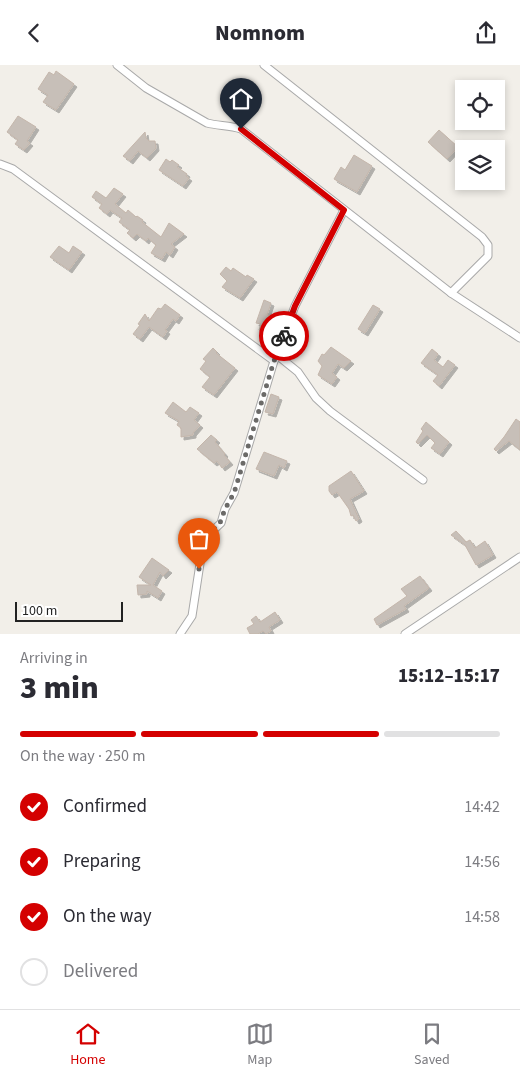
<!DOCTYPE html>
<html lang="en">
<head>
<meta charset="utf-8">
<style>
  body { margin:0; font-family:"Source Sans 3",sans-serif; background:#f2f2f3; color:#2b2b33; height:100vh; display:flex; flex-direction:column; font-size:19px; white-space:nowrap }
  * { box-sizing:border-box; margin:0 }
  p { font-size:16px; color:#7c7c81 }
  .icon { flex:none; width:28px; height:28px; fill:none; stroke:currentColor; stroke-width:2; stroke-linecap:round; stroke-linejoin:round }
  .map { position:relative; height:569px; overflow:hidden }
  .side { display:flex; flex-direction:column; background:#fff; flex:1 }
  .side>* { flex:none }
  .controls { position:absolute; left:455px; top:15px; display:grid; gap:10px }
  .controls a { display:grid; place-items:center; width:50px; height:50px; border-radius:0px; background:#fff; box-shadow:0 2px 8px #0003; font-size:25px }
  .scale { position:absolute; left:15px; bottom:12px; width:108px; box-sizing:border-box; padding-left:5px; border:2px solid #222; border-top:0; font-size:14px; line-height:18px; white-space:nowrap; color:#222; -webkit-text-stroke:4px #fff; paint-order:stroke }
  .pin { position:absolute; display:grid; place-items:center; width:42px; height:42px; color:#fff; margin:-51px -21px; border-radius:50% 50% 50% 0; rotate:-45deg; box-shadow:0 0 5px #0007 }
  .pin .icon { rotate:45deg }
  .courier { position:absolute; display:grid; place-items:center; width:50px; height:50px; margin:-25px; border:4px solid #d40000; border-radius:50%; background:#fff; color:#222; box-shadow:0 1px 6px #0007 }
  .summary em { font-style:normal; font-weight:800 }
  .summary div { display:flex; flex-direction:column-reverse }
  .summary { display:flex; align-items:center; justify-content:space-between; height:85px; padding:0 20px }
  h1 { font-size:32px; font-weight:800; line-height:38px }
  .bar { display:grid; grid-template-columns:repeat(4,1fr); gap:8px 5px; align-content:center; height:60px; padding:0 20px }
  .bar i { height:6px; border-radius:4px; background:#e1e1e2 }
  .bar .active { background:#d40000 }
  .bar p { grid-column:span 4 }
  ol { padding:0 20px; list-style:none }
  li { display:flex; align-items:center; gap:15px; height:55px }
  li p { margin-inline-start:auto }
  li .icon { padding:5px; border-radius:50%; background:#d40000; color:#fff; stroke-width:4 }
  li:last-child { color:#7c7c81 }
  li i { width:28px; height:28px; border:2px solid #e1e1e2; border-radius:50% }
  header { display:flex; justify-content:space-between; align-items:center; height:65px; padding:0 20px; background:#fff; font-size:22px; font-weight:800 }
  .dock { display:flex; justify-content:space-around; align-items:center; height:70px; border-top:1px solid #e1e1e2; background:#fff; font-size:14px; color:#7c7c81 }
  .dock a { display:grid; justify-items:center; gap:2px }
  .dock .active { color:#d40000 }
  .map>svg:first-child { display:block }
</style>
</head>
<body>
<header><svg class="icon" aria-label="back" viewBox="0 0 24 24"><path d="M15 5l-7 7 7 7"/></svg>Nomnom<svg class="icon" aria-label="share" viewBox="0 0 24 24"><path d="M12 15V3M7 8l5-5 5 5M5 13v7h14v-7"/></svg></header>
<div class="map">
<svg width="520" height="569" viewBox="0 0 520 569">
  <defs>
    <filter id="shadow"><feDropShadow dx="3" dy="3" stdDeviation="0" flood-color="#0004"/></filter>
  </defs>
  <rect width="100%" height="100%" fill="#f2efe9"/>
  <g fill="#c7bfb8" stroke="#c4b6ab" filter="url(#shadow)">
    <path d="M56,6L74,19L56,45L43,37L48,30L38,24L49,7L54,10Z"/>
    <path d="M18,51L36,62L27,76L30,78L24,85L15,79L18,75L7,67Z"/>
    <path d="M439,65L458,82L447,94L428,77Z"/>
    <path d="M145,67L146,73L149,76H155L156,83L147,93L138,86L130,96L123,91Z"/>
    <path d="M354,90L372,101L357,127L334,114L341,102L345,105Z"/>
    <path d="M166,94L170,97L172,95L179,100L177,102L187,109L186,111L189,113L183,121L159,105Z"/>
    <path d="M114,123L123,129L115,139L126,148L128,145L136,152L137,151L143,155L142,157L161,172L169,158L184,169L171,179L175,182L170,190L166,187L162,194L151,188L156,180L148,173L146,176L137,169L133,173L127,168L130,165L119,157L122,153L110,145L107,149L99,143L102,139L92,132L96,126L106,133Z"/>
    <path d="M59,181L69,188L73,181L82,187L69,205L50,192Z"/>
    <path d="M226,202L231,206L233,203L246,212L247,210L254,214L240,233L222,222L227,216L220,209Z"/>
    <path d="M264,235L271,238L267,250L284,256L278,272L259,265L261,259L256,258Z"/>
    <path d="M165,239L180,250L176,256L173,254L165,265L167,266L163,272L149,262L140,274L133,269L140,260L138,259L145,249L149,256L158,243L161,244Z"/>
    <path d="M373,240L380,244L365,268L358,264Z"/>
    <path d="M331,282L351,296L344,303L338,299L332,308L337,312L332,319L318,310L322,301L318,296L322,289L324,290Z"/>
    <path d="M213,283L217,287L216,288L235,303L214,330L202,322L210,312L200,304L206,296L203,294Z"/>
    <path d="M432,284L438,289L434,295L443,302L448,295L455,300L439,321L433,316L438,310L421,298Z"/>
    <path d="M271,329L279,332L273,349L265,347Z"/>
    <path d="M173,337L186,347L190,342L199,348L194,355L200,360L193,368V370L181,372V363L177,360L179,356L165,348Z"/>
    <path d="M516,354L520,357V385L509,376L496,386L494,384L504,372Z"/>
    <path d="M426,357L449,377L440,389L431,383L435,378L427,370L418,379L416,377L423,366L421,364Z"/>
    <path d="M211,370L217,375L215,377L225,389L224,390L230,397L222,403L217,396L214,398L197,384Z"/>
    <path d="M264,387L287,396L284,403L279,400L274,411L256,404Z"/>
    <path d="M351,406L364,426L350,434L359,454L356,456L353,450L351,451L349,444L337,427L332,430L329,426V421Z"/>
    <path d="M456,466L466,477L470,475L475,483L485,476L493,490L476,500L465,480L451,470Z"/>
    <path d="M152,493L169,505L163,511L160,507L153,520L162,526L158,533L147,526V529L138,530L137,520H151L139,512Z"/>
    <path d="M420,511L429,523L404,541L406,544L377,560L374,554L407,531L401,524Z"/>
    <path d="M275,547L280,555L269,562L271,566L266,569L263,566L258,569H250L247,563L254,559L251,555L256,551L260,557Z"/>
  </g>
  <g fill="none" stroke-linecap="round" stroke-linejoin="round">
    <defs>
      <g id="minor">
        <path d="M117,0L146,23L207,58C218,61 230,60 241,64L451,228L520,273"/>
        <path d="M264,0L482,172L488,180V191L451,228"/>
        <path d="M0,99L13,104L274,296"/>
        <path d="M277,290L298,307L316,333L330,346L423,415"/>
        <path d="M180,569L192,551L203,479L206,472L221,458L225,444L234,428L274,296L295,241L344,145"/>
        <path d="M405,569L520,492"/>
      </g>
    </defs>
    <use href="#minor" stroke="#a9a9a9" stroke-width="9"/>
    <use href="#minor" stroke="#fff" stroke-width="7"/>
  </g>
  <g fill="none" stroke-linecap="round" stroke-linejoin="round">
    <path stroke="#6b6a68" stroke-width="5" stroke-dasharray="0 9" d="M199,504L203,479L206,472L220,458L225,444L234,428L274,296L284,271"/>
    <path stroke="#d40000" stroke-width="6" d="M241,64L344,145L295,241L284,271"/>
  </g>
</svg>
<div class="controls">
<a><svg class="icon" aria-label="locate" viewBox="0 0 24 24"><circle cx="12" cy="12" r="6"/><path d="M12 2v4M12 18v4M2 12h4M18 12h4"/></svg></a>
<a><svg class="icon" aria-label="layers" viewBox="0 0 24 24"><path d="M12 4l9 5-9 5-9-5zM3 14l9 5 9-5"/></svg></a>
</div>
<div class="scale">100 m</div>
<div class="pin" style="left:199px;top:504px;background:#ea580c"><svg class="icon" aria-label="bag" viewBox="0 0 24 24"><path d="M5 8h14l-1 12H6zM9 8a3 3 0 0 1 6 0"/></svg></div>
<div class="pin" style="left:241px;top:64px;background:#1f2937"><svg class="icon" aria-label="home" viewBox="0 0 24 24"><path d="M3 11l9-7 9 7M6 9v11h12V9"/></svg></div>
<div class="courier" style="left:284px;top:271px"><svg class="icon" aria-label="bike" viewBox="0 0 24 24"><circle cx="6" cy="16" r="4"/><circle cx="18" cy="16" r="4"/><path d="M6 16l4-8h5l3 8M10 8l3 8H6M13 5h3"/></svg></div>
</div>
<section class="side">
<div class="summary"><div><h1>3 min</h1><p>Arriving in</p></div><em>15:12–15:17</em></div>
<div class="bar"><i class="active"></i><i class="active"></i><i class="active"></i><i></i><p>On the way · 250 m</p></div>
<ol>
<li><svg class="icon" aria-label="check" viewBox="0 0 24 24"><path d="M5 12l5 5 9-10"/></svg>Confirmed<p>14:42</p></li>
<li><svg class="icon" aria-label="check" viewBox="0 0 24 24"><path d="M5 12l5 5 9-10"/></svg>Preparing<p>14:56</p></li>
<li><svg class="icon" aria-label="check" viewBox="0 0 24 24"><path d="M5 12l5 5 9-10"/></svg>On the way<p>14:58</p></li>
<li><i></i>Delivered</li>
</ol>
</section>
<nav class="dock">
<a class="active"><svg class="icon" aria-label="home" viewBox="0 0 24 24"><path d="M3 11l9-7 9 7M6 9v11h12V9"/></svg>Home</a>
<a><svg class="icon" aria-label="map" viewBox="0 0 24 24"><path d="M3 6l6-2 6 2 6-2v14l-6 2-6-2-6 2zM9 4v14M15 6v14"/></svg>Map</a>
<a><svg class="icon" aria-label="saved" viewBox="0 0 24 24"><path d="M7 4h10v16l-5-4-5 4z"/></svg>Saved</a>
</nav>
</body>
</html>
